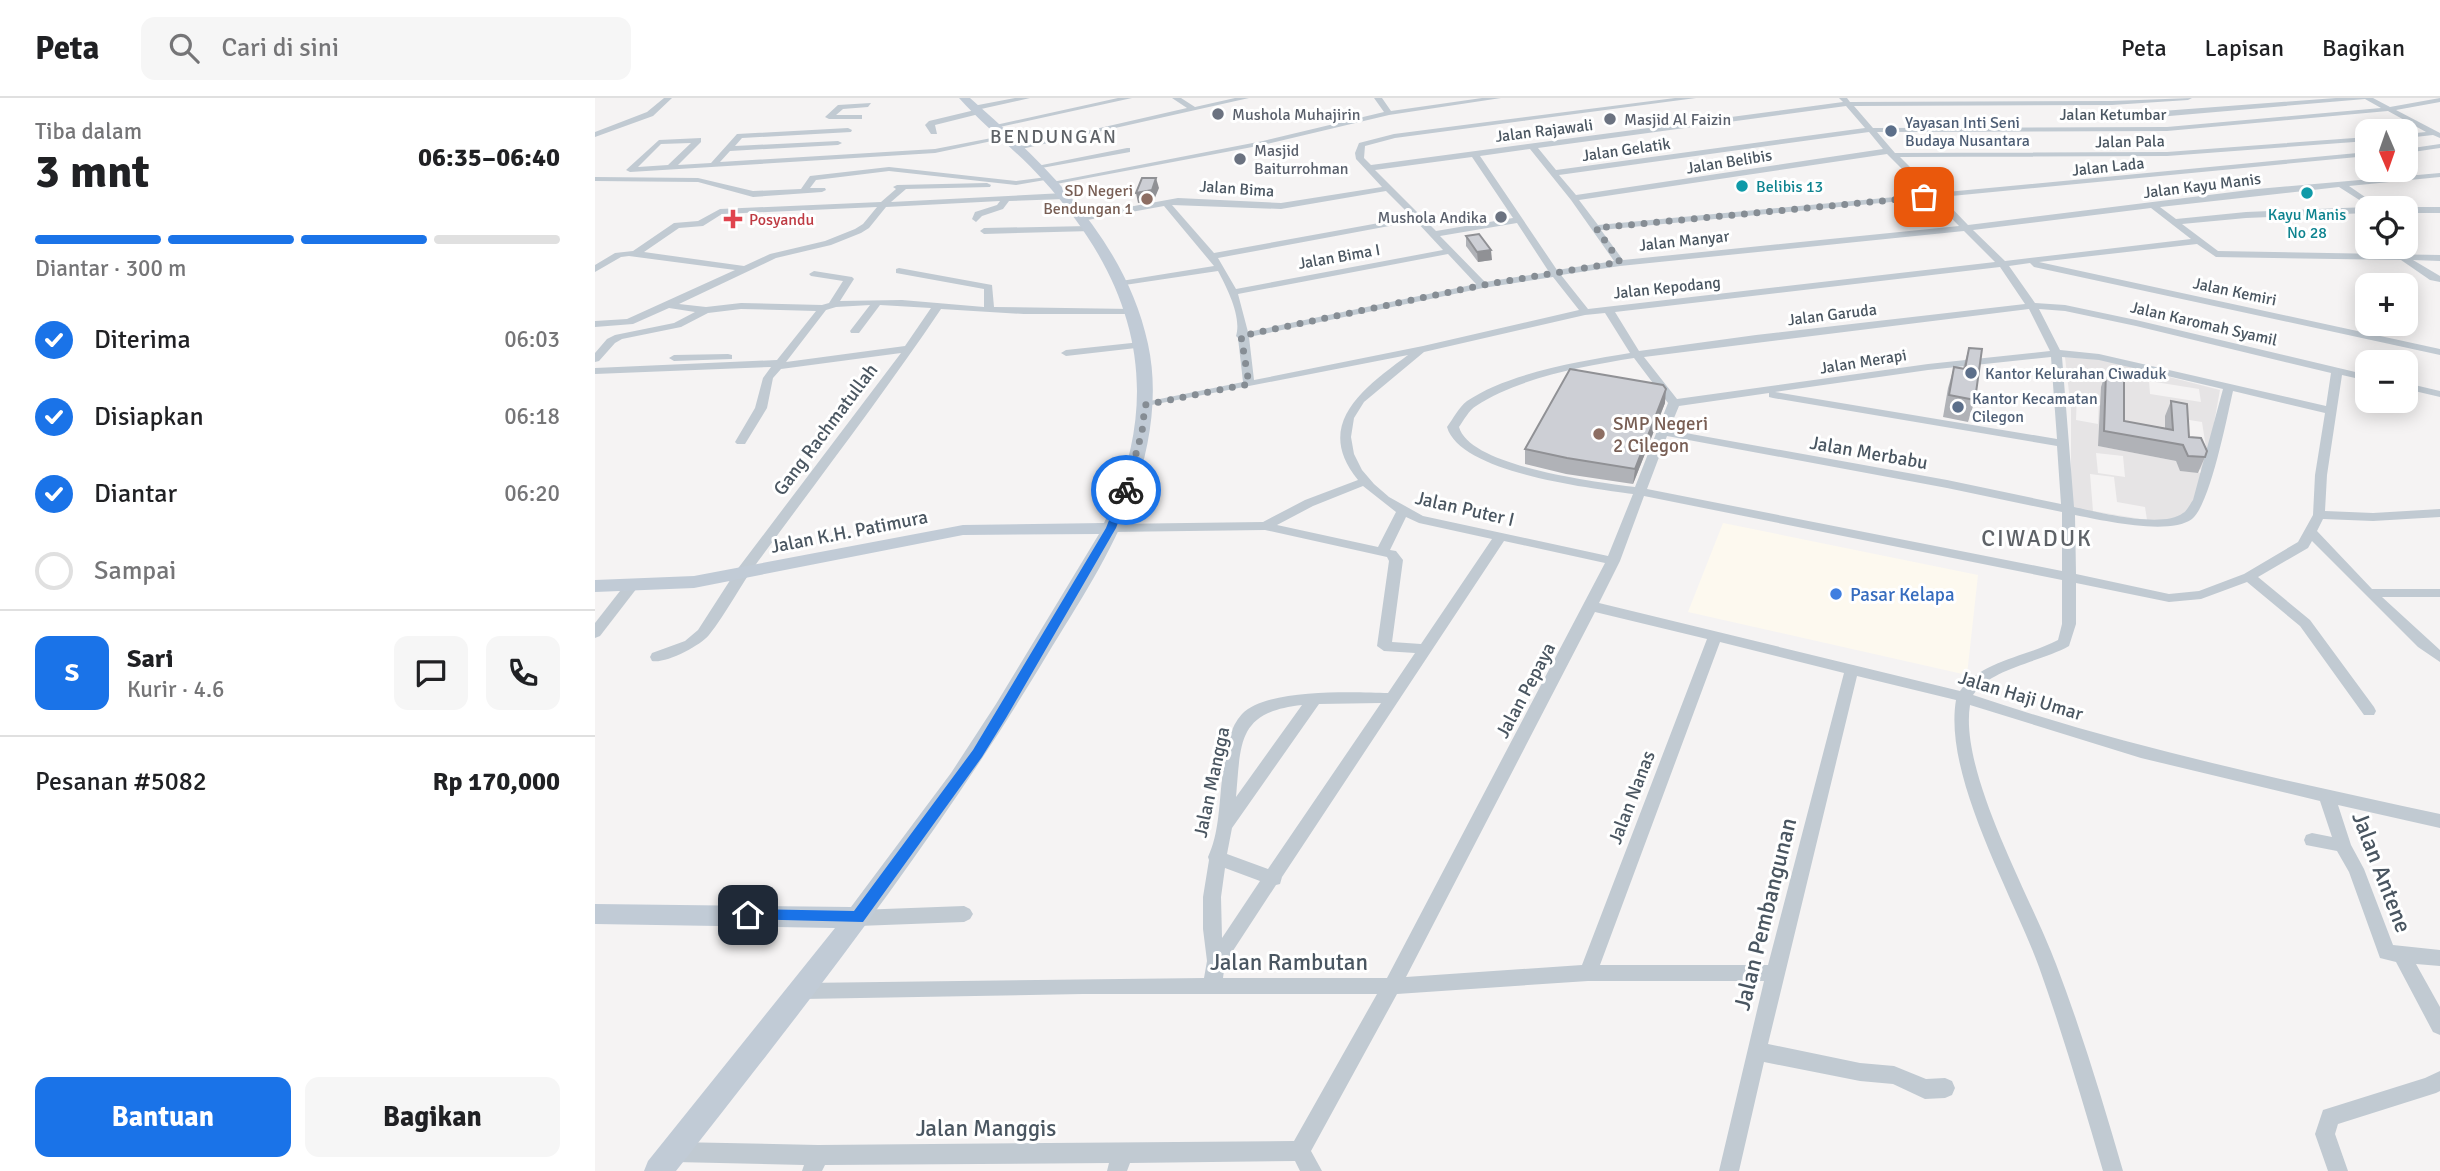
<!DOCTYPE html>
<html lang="id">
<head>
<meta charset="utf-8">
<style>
  body { margin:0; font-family:Signika,sans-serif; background:#f6f6f6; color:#202124; height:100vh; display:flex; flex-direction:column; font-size:26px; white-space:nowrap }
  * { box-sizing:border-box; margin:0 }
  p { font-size:23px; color:#757577 }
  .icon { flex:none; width:38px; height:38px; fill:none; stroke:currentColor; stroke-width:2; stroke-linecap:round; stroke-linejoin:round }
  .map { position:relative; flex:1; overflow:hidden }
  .panel { display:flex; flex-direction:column; background:#fff; width:595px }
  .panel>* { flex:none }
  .needle { width:46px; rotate:178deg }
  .controls { position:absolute; left:1760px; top:21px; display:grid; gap:14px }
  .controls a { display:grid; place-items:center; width:63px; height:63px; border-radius:14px; background:#fff; box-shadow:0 4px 18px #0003; font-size:35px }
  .pin { position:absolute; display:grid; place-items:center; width:60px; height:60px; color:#fff; margin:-30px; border-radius:14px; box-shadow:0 4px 10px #0006 }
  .courier { position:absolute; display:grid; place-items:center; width:70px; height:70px; margin:-35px; border:5px solid #1a73e8; border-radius:50%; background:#fff; color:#222; box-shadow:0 2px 9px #0007 }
  .overview em { font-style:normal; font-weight:800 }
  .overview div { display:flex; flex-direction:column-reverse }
  .overview { display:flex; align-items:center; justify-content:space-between; height:119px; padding:0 35px }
  h1 { font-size:46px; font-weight:800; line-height:52px }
  .bar { display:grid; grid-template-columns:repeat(4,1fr); gap:10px 7px; align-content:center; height:84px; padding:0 35px }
  .bar i { height:9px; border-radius:5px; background:#e0e0e0 }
  .bar .selected { background:#1a73e8 }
  .bar p { grid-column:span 4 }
  .line { display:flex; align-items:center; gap:18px; padding:0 35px; border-top:2px solid #e0e0e0 }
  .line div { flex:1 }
  .round { display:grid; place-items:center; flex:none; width:74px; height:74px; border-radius:14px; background:#f6f6f6 }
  ol { padding:0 35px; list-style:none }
  li { display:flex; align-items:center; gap:21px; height:77px }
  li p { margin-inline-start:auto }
  li .icon { padding:7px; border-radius:50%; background:#1a73e8; color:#fff; stroke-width:4 }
  li:last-child { color:#757577 }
  li i { width:38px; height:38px; border:4px solid #e0e0e0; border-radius:50% }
  .cta { display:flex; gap:14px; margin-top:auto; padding:14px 35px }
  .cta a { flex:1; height:80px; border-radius:14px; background:#1a73e8; color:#fff; font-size:28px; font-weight:800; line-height:80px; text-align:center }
  .cta a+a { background:#f6f6f6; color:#202124 }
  header { display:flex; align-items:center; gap:42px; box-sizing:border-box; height:98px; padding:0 35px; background:#fff; border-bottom:2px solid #e0e0e0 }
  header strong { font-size:33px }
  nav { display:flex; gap:38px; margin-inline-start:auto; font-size:24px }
  .search { width:490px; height:63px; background:#f6f6f6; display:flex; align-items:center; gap:18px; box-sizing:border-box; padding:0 24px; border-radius:14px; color:#757577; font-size:26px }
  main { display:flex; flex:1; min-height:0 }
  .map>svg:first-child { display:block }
</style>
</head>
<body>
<header>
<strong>Peta</strong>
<div class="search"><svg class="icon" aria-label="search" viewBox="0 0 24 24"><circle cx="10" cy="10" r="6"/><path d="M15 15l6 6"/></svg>Cari di sini</div>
<nav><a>Peta</a><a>Lapisan</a><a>Bagikan</a></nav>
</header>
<main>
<section class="panel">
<div class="overview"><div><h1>3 mnt</h1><p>Tiba dalam</p></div><em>06:35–06:40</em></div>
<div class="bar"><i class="selected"></i><i class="selected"></i><i class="selected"></i><i></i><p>Diantar · 300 m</p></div>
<ol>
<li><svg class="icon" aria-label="check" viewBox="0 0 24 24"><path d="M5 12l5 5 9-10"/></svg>Diterima<p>06:03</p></li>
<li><svg class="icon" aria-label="check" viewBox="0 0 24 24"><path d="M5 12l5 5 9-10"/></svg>Disiapkan<p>06:18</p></li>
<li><svg class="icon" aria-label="check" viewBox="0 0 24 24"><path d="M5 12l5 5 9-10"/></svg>Diantar<p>06:20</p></li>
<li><i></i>Sampai</li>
</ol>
<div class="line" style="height:126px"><b class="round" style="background:#1a73e8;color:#fff">S</b><div><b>Sari</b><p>Kurir · 4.6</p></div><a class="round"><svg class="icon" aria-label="chat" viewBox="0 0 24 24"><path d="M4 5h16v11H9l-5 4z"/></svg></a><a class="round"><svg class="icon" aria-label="phone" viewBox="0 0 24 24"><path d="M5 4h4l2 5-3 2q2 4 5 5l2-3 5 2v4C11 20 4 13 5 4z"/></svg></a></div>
<div class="line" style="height:91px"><div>Pesanan #5082</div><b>Rp 170,000</b></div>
<div class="cta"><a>Bantuan</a><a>Bagikan</a></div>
</section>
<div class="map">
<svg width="1845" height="1073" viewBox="0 0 1845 1073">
  <rect width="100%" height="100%" fill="#f5f3f3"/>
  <path fill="#fdf9ef" d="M1128,425L1383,477L1372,577L1093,514Z"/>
  <path fill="#e6e4e5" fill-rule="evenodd" d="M1470,259L1508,262L1625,292L1612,364L1600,404L1585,419L1568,425L1476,410V312ZM1554,283L1604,291L1606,304L1555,296ZM1482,296L1504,300L1503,326L1481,322ZM1588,321L1607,324L1612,356L1592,353ZM1522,338L1571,347L1599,356L1607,375L1586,373L1581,363L1504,348ZM1501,355L1528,358L1530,379L1503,375ZM1495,376L1519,379L1522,404L1550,409L1552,422L1498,413Z"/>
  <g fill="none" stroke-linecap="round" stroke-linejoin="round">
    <g fill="#c1cad2" fill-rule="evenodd">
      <path d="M69,0H77L58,18L0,39V34L52,14Z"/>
      <path d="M420,0H435L386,11L388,15L340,27L342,36H336L330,27L334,23L380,12L378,8Z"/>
      <path d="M523,0H537L400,30L396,28Z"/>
      <path d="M577,0H586L600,9L640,0H654L422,52L418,50L592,10Z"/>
      <path d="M779,0H787L796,13L887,0H906L794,17L668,47L456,87L452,85L668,43L789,14Z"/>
      <path d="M1080,0H1101L800,40L770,48L769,60L776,67L1248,4L1244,0H1252L1255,4L1517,3L1597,0L1593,2L1517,7L1259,8L1278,30L1572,29L1786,10L1770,1L1563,19L1501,22L1497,20L1501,18L1741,0H1778L1795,9L1845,0V4L1801,12L1845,35V40L1838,37L1811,40V36L1831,34L1793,13L1572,33L1282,34L1300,55L1572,54L1773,39V43L1572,58L1305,59L1341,95L1773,54V58L1346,99L1373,127L1662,91L1845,75V79L1754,88L1786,110H1777L1744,89L1565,109L1581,121L1651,114L1773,109L1776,110H1773V115L1651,120L1587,126L1623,153L1845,157V163L1818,162L1845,178V184L1835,182L1806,162L1621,159L1602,146L1444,164L1845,251V257L1439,169L1435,165L1414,168L1440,205L1470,207L1541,222L1773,277V283L1747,277L1732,377L1730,413L1778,415L1845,411V419L1778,423L1728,421L1722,433L1777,491H1845V499H1787L1845,552V564L1823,549L1717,443L1713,450L1663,479L1715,522L1779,609L1781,613L1779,617H1769L1705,528L1652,484L1606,501L1574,504L1481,485V526L1474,548C1446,564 1396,570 1378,597C1531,649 1688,682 1845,716V730L1743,707L1756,747L1769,771L1798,847L1845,852V868L1821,866L1845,909V937L1838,934L1801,864L1785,860L1754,774L1742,753L1711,747L1709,742L1711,737L1717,735L1737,739L1725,703L1546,660L1375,607C1364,675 1436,799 1461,866C1487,934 1508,1004 1528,1073H1508C1488,1005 1468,936 1444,869C1418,797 1348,678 1361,602L1262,578L1173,946L1265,965L1299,968L1331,981L1350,980L1357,983L1360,990L1357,997L1350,1000L1330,1001L1298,986L1265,983L1169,964L1144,1073H1124L1169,883H993L802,896L716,1053L727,1073H705L700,1063L535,1065L532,1073H512L514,1065L230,1067L227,1073H207L209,1067L80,1064L73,1061L70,1054L73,1047L80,1044L223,1047L699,1043L782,896H488L208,901L201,899L199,893L201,887L208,885L609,880L612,863L608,831V799L614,762L613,759C624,736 624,707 627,681C630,660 632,632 647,616C672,590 759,594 793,595L820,555L789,553L782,548L794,463L792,459L670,432L516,434L510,430L516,426L668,424L710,402L763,382C717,326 770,289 813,257L546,309L544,307L550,304L648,284L643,240L641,238C647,219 632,190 623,173L523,188L521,186L526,183L619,168L569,108L487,123L483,120L484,118L583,100L686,105L787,89L761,61L760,55L764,45L799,36ZM1251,8L1270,30L961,72L943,50ZM1274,34L1288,51L981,97L964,77ZM935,51L976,102L1019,163L962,172L885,58ZM1292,56L1332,96L1003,127L984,102ZM877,59L918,120L841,133L780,72ZM791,93L817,119L619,155L577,107L686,111ZM1337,100L1364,128L1028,162L1006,132ZM1556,110L1596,141L1410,163L1378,132ZM821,123L848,152L641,191L623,160ZM922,125L954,174L890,184L845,138ZM1369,133L1400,164L993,211L966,177L1025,168ZM853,156L881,186L653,234L643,196ZM1405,169L1430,206L1161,237L1044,253L1020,214ZM958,179L984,212L828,248L659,282L654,239L888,190ZM1434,211L1455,253L1333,266L1082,301L1049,259ZM1444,211L1470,213L1541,228L1736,275L1731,308L1504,256L1465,252ZM1010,215L1035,255C986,263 913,275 872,303C864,309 858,321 852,329C865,375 995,390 1038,396L1013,458L828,418L794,399L779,386L767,372L759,356L756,339L759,320L769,304L829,254L990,217ZM1456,259L1462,341L1180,294L1333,272ZM1467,259L1504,262L1628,291L1598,402C1595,406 1592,413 1588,415C1568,431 1503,414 1479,409ZM1039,260L1073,305L1040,389C1003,384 875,369 864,329C869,322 874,312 881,308C923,280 989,268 1039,260ZM1638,293L1730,315L1720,377L1718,417L1703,444L1649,476L1604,493L1574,496L1481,476L1480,417C1506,422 1574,438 1597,421C1615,407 1632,319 1638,293ZM1174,295V299L1178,300L1462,348L1466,406L1352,382L1074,332L1084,308ZM1072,338L1352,390L1467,414V473L1052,391ZM768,388L801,414L783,449L682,427L718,408ZM1049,398L1467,482V526L1463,542C1431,559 1387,562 1365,593L1004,505L1025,463ZM811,419L824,425L897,441L826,546L797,544L808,462L801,453L795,452ZM909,443L1010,465L792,880H628L630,865L681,787L685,786L687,779ZM1000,514L1112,541L987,867L811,879ZM1125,544L1249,575L1173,867H1005ZM786,605L673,771L632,756L637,730L724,606ZM707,607L641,699C646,644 642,614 707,607ZM630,770L665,783L627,840L626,799Z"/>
      <path d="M276,5L273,9L248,11L241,17H267V21H234L230,19L243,7Z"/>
      <path d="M253,30L257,32L256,34L147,40L140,48L243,43L247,45L243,47L135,53L125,64L340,51L412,37L416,39L340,55L35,74L31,72L64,42L106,40V44L83,67L116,65L142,36ZM96,45L73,67L43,69L66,46Z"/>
      <path d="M1845,46V50L1811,55V51Z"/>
      <path d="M532,50H535V54L441,71L437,69Z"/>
      <path d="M294,69L421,83L452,79L456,81L421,87L294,73L221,82L215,90H230L231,92L227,94L158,99L103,84L0,83V79L103,80L158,93L206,91L215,78Z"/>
      <path d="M392,85L396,87L395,89L311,91L296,104L469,95L473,98L469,101L414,103L408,111L387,118L381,124L377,121L380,114L402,107L405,103L291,109L274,130L266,135L236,147L181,160L84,206L111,209L146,205L227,207L234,205L248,183L216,178L214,176L219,173L257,179L259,181L245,203L307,202L389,209V191L301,175V171L304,170L397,187L399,209L537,211L540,212V216H429L346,211C288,297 225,379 164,462C146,486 132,514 114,537C105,548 70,566 57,563L55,559L57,555L90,543L103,532L141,473L306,255L186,271L178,280L172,310L150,346H142L140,344L160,310L168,280L176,269L0,276V270L182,262L221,213L146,211L113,215L86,229L27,241L20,245L4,263L0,264V255L12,241L20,237L79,225L100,214L74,210L38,226L0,229V223L32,221L140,172L34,158L26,159L0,174V167L20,155L38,153L79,125L103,123L125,111L286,104L301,91L298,89L302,87ZM282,109L268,126L260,131L230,143L175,156L149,168L49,154L84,130L108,128L127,116ZM275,207L255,233L256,235H264L285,207L336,210L310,248L191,264L231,212L241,209Z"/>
      <path d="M1811,109H1845V115H1811V110H1808Z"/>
      <path d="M494,128L497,129V133L389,136L385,133L389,130Z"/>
      <path d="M1811,129L1822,136V140H1816L1811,136Z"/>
      <path d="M546,244L551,247L550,249L471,258L466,255L471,252Z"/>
      <path d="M133,256L137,257V261L79,263L74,260L79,257Z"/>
      <path d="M1811,285L1845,293V299L1811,291Z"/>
      <path d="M37,483L44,487L42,490L5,538L0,540V525L32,484Z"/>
      <path d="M369,808L375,811L378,816L375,821L369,824L263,828L257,825L254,820L257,815L263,812Z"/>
      <path d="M1845,973V993L1841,995L1743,1026L1740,1036L1753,1073H1733L1720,1036L1728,1012L1830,980Z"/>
    </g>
    <path fill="#c1cbd6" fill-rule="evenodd" d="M364,0H375C451,67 531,143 553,246C564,296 555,350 538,398C516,458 479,512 446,567C338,746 210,909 81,1073H49L53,1063L240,830L0,826V806L256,809L356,675L401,606L504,436L368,437L99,490L0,494V482L99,478L368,427L509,425C572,296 541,184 448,82C422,53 390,29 364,0Z"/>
  </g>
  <g fill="#b0b2b7">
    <path d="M871,138L897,162L883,164L871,148Z"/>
    <path d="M1374,250L1380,302L1373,324L1348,319L1353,290L1359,269L1368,270Z"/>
    <path d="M1511,274L1529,323L1570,330V318L1576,303L1594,339L1610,359L1603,375L1585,373L1581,363L1503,348L1506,289Z"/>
    <path d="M1070,305L1038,386L971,376L930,366V351Z"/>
  </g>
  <g fill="#909195">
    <path d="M561,80L564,90L559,102L543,105L541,95Z"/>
    <path d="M896,152L897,162L883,164L882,154Z"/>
    <path d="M1071,291L1070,305L1038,386L1040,371Z"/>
  </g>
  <g fill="#cdcfd5" stroke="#909195" stroke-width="2">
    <path d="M547,80H561L557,92L541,95Z"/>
    <path d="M884,136L896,152L882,154L871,138Z"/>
    <path d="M1374,250L1387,251L1380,302L1354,297L1359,269L1370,271Z"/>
    <path d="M975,271L1068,287L1071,291L1040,371L972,360L930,351Z"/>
    <path d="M1511,274L1529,277V323L1578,332L1576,303L1592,306L1594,339L1606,340L1612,353L1610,359L1593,358L1588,347L1509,333Z"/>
  </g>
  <path fill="#1a73e8" d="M531,389L536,392L521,430L411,620L387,659L268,824L148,821L146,817L153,811L259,813L378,652L511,430L526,392Z"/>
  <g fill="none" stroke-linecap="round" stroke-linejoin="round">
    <path stroke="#868d94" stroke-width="7" stroke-dasharray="0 12.6" d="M531,392L547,334L550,307L654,286L646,238L888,187L1025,164L1001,130L1329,99"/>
  </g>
  <g fill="#6b7280" stroke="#fff" stroke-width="2.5">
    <circle cx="623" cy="16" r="7"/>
    <circle cx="1015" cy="21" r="7"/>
    <circle cx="645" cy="61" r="7"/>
    <circle cx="906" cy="119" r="7"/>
  </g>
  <g fill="#5c6f8a" stroke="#fff" stroke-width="2.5">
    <circle cx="1296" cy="33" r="7"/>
    <circle cx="1376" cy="275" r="7"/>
    <circle cx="1363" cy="309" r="7"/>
  </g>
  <g fill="#0f9aa8" stroke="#fff" stroke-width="2.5">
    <circle cx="1147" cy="88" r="7"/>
    <circle cx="1712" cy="95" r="7"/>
  </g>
  <g fill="#8d6e63" stroke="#fff" stroke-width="2.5">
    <circle cx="552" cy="101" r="7"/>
    <circle cx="1004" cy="336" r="7"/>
  </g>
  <path fill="#e0444e" stroke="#fff" stroke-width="2.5" d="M134.5 110.5h7v7h7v7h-7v7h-7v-7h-7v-7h7z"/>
  <circle fill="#3f7fe0" stroke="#fff" stroke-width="2.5" cx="1241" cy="496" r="7"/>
  <g text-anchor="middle" stroke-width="6" stroke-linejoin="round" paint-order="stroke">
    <g font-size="16" fill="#5b616d" stroke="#fff" text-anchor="start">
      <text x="637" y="22">Mushola Muhajirin</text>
      <text x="1029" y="27">Masjid Al Faizin</text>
      <text x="659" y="58">Masjid<tspan x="659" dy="18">Baiturrohman</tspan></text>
      <text x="892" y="125" text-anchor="end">Mushola Andika</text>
    </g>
    <g font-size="16" fill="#4a5661" stroke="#fff">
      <text x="1518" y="22">Jalan Ketumbar</text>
      <text transform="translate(949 32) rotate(-7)" y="6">Jalan Rajawali</text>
      <text transform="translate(1535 43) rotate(-1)" y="6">Jalan Pala</text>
      <text transform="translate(1031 51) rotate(-8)" y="6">Jalan Gelatik</text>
      <text transform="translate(1134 63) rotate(-9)" y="6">Jalan Belibis</text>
      <text transform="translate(1513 68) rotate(-6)" y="6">Jalan Lada</text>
      <text transform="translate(1607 87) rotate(-7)" y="6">Jalan Kayu Manis</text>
      <text transform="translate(642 90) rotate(4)" y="6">Jalan Bima</text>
      <text transform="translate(1089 142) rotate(-6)" y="6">Jalan Manyar</text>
      <text transform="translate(744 158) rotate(-10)" y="6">Jalan Bima I</text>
      <text transform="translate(1072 189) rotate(-6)" y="6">Jalan Kepodang</text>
      <text transform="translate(1640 193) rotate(12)" y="6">Jalan Kemiri</text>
      <text transform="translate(1237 216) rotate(-7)" y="6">Jalan Garuda</text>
      <text transform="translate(1609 225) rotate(13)" y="6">Jalan Karomah Syamil</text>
      <text transform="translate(1268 263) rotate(-9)" y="6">Jalan Merapi</text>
    </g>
    <g font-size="16" fill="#4e5e75" stroke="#fff" text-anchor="start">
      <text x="1310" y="30">Yayasan Inti Seni<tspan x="1310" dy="18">Budaya Nusantara</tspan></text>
      <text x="1390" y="281">Kantor Kelurahan Ciwaduk</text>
      <text x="1377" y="306">Kantor Kecamatan<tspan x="1377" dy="18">Cilegon</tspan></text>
    </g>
    <g font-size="16" fill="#0d838f" stroke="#fff" text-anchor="start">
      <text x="1161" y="94">Belibis 13</text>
      <text x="1712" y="122" text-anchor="middle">Kayu Manis<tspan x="1712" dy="18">No 28</tspan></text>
    </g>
    <g font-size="16" fill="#785e54" stroke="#fff" text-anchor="end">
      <text x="538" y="98">SD Negeri<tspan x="538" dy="18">Bendungan 1</tspan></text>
    </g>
    <g font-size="16" fill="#be3a42" stroke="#fff" text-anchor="start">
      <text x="154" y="127">Posyandu</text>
    </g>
    <g font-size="19" letter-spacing="2" fill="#5f6368" stroke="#fff">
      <text x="459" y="45">BENDUNGAN</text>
    </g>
    <g font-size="19" fill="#785e54" stroke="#fff" text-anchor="start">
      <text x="1018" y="332">SMP Negeri<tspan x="1018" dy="22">2 Cilegon</tspan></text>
    </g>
    <g font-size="19" fill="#4a5661" stroke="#fff">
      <text transform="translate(230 331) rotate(-53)" y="7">Gang Rachmatullah</text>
      <text transform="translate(1274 354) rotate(10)" y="7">Jalan Merbabu</text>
      <text transform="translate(870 410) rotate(13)" y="7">Jalan Puter I</text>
      <text transform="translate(254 433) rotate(-11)" y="7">Jalan K.H. Patimura</text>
      <text transform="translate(930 592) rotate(-62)" y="7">Jalan Pepaya</text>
      <text transform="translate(1426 597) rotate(17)" y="7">Jalan Haji Umar</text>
      <text transform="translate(616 684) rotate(-78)" y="7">Jalan Mangga</text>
      <text transform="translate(1036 699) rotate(-69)" y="7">Jalan Nanas</text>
    </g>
    <g font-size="19" fill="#366cbe" stroke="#fff" text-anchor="start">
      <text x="1255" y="503">Pasar Kelapa</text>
    </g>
    <g font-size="23" letter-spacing="2" fill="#5f6368" stroke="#fff">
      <text x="1442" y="448">CIWADUK</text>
    </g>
    <g font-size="23" fill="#4a5661" stroke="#fff">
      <text transform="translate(1787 774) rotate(69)" y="8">Jalan Antene</text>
      <text transform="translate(1170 816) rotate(-76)" y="8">Jalan Pembangunan</text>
      <text x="694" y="872">Jalan Rambutan</text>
      <text x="391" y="1038">Jalan Manggis</text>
    </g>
  </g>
</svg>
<div class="controls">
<a><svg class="needle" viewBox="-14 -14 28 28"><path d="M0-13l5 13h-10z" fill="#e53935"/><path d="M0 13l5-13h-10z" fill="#757577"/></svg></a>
<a><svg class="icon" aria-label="locate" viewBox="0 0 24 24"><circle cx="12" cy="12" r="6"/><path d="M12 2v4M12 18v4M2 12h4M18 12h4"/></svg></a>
<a>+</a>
<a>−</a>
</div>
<div class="pin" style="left:1329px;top:99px;background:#ea580c"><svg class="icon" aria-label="bag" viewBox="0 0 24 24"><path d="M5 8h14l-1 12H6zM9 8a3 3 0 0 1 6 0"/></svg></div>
<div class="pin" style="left:153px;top:817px;background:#1f2937"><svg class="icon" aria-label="home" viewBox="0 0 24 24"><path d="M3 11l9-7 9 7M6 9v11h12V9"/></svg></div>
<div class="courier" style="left:531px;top:392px"><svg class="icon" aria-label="bike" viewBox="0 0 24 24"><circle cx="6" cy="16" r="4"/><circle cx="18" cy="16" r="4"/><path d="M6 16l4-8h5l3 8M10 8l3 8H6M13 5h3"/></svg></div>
</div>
</main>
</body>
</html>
